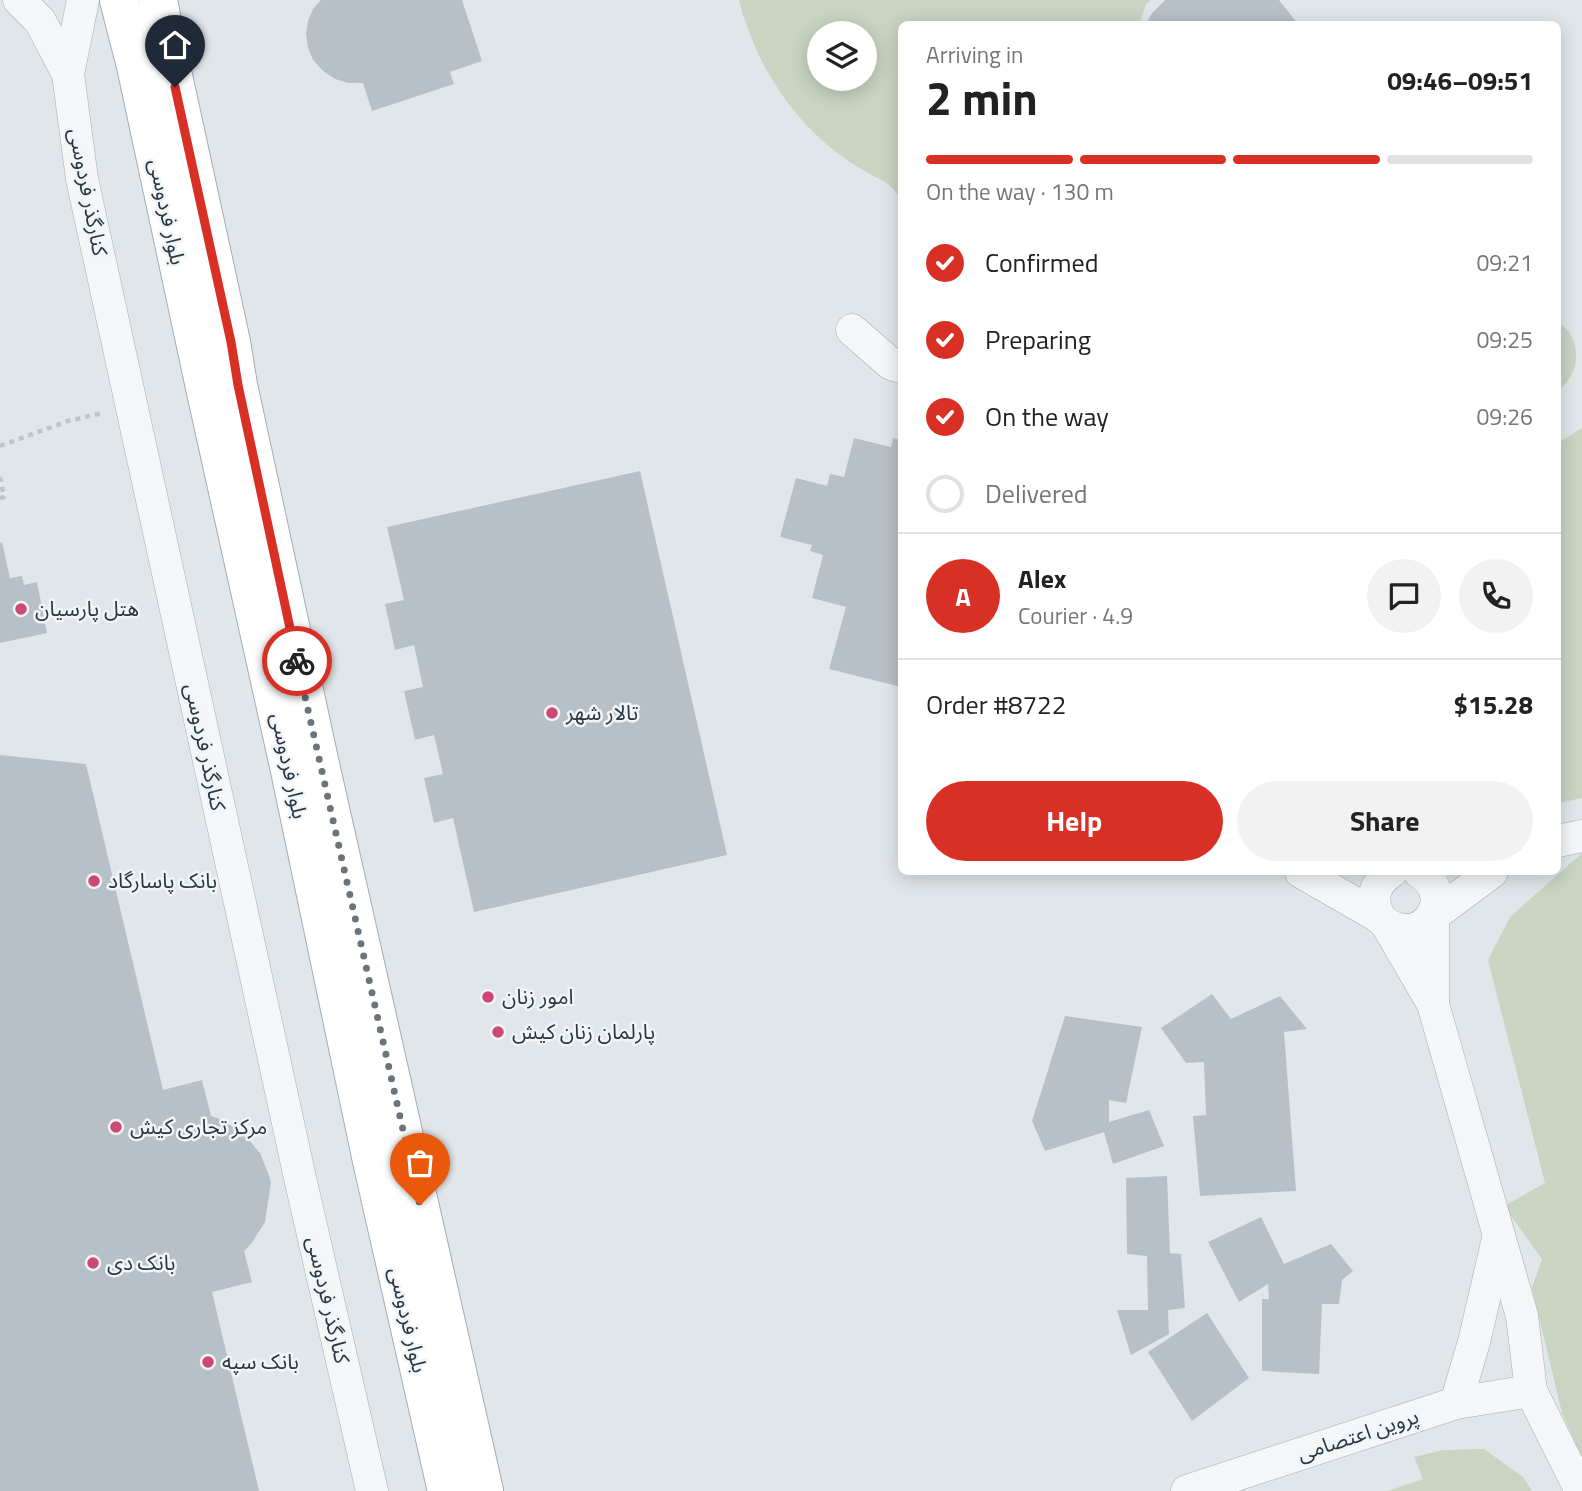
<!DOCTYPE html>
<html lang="en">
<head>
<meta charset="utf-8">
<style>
  body { margin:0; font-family:"Titillium Web","Noto Sans Arabic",sans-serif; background:#f2f2f2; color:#222; height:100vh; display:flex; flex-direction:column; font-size:26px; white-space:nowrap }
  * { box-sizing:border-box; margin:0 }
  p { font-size:23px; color:#767676 }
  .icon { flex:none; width:38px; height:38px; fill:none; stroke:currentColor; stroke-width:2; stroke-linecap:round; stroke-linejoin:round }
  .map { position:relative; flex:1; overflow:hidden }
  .sheet { position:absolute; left:898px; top:21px; width:663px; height:854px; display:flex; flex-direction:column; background:#fff; border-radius:10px; box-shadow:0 4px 18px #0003 }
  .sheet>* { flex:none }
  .controls { position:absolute; left:807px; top:21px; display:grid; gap:14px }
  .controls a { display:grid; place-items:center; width:70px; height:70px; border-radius:50%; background:#fff; box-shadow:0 4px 18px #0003; font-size:35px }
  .pin { position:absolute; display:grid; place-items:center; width:60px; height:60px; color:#fff; margin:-72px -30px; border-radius:50% 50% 50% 0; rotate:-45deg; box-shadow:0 0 7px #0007 }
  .pin .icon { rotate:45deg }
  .courier { position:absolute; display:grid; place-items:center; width:70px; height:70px; margin:-35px; border:5px solid #d93025; border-radius:50%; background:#fff; color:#222; box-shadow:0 2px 9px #0007 }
  .headline em { font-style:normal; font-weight:700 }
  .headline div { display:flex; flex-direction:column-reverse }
  .headline { display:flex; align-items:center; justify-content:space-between; height:119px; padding:0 28px }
  h1 { font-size:46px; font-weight:700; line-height:52px }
  .bar { display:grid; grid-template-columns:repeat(4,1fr); gap:10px 7px; align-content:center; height:84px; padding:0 28px }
  .bar i { height:9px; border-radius:5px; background:#e0e0e0 }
  .bar .selected { background:#d93025 }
  .bar p { grid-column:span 4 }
  .line { display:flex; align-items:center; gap:18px; padding:0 28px; border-top:2px solid #e0e0e0 }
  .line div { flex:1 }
  .round { display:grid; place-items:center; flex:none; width:74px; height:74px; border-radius:37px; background:#f2f2f2 }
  ol { padding:0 28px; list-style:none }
  li { display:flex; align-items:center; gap:21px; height:77px }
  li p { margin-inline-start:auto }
  li .icon { padding:7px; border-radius:50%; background:#d93025; color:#fff; stroke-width:4 }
  li:last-child { color:#767676 }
  li i { width:38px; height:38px; border:4px solid #e0e0e0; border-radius:50% }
  .primary-button { display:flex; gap:14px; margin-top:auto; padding:14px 28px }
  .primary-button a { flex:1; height:80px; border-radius:42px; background:#d93025; color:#fff; font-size:28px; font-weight:700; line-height:80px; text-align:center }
  .primary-button a+a { background:#f2f2f2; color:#222 }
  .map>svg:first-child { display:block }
</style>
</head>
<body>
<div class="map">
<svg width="1582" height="1491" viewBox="0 0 1582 1491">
  <rect width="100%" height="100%" fill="#e1e6ea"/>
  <g fill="#cad4c2" fill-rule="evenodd">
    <path d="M739,0H1151L1146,4L1139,24H901V199C897,193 892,187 886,183C879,178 870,175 863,170C853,165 845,158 836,152C787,114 754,59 739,0ZM864,33V79H819V33Z"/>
    <path d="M1558,323C1582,335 1582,375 1558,390Z"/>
    <path d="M1582,428V798L1558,803V443Z"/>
    <path d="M1582,853V1457L1562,1413L1532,1288L1542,1259L1504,1206L1545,1183L1488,960L1510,917Z"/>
    <path d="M1484,1449L1523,1477L1532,1491H1388L1423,1479L1414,1457L1443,1450Z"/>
  </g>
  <g fill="#b8c0c7">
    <path d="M321,0H462L482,61L450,72L454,84L372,111L363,83H348L335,79L323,71L313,60L308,48L306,34L308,21L313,9Z"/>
    <path d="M1165,0H1279L1298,24H1146L1152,13Z"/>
    <path d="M854,438L891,447L893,438L901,440V687L829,669L846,607L812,598L823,555L810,551L812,545L780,537L796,478L827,486L830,474L844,477Z"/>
    <path d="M640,471L727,855L474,912L453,818L434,823L424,778L443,774L434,735L415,740L404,691L423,687L414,645L395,650L385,604L404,600L387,527Z"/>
    <path d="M2,542L10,578L22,576L24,585L37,582L47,633L0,643V543Z"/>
    <path d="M0,755L86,764L163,1090L202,1080L211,1116L222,1120L244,1134L260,1153L267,1170L271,1182L265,1222L251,1244L244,1251L252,1282L212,1292L259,1491H0Z"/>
    <path d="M1212,994L1231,1019L1280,996L1307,1029L1284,1032L1296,1191L1200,1196L1193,1116L1206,1115L1204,1062L1186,1063L1161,1028Z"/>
    <path d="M1065,1016L1142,1027L1126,1103L1109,1100V1122L1149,1110L1164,1146L1113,1164L1104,1132L1045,1151L1032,1121Z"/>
    <path d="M1167,1176L1170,1253L1181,1254L1185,1308L1168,1310L1169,1334L1131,1355L1117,1310H1148L1147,1256L1127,1254L1126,1178Z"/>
    <path d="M1261,1217L1284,1264L1331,1244L1353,1271L1342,1280L1339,1304H1322L1319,1374L1262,1371V1299H1269L1268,1284L1239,1302L1208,1242Z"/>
    <path d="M1207,1313L1249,1378L1192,1421L1148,1352Z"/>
  </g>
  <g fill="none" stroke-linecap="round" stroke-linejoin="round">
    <defs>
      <g id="minor">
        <path d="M19,0L40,21L68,74"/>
        <path d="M83,0L68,74L82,179L300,1178L372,1491"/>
        <path d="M852,330L891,364L901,367"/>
        <path d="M1558,841L1582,836"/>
        <path d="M1301,872L1379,917C1417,956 1462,898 1419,872"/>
        <path d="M1379,917C1370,897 1374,884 1391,872"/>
        <path d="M1387,925L1433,1004L1522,1316L1531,1391L1581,1491"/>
        <path d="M1433,1001V916L1492,872"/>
        <path d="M1456,1403L1474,1342L1498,1239"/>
        <path d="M1187,1491L1456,1403L1531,1391"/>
      </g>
      <g id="major">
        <path d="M119,0L136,66L206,392L289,766L372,1161L447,1491"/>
        <path d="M158,0L170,62L231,342L238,385L319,760L484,1491"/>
      </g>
    </defs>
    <use href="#minor" stroke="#a6aeb4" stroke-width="33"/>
    <use href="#major" stroke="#a1adb5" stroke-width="40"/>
    <g stroke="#bfc4c8" stroke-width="4.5" stroke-dasharray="5 5" stroke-linecap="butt">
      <path d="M0,446L68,421L102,413"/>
      <path d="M0,477L4,497L0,498"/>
    </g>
    <use href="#minor" stroke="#f4f6f8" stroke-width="32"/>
    <use href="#major" stroke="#fff" stroke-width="38"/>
  </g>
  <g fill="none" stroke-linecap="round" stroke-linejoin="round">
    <path stroke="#6a747c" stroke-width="7" stroke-dasharray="0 12.6" d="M297,661L420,1205"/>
    <path stroke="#d93025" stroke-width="9" d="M175,87L231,342L238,385L297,661"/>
  </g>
  <g fill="#cd4873" stroke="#f1f5f7" stroke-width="2.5">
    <circle cx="21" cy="609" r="7"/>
    <circle cx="552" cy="713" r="7"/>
    <circle cx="94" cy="881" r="7"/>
    <circle cx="488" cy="997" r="7"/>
    <circle cx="498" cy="1032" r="7"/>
    <circle cx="116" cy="1127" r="7"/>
    <circle cx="93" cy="1263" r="7"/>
    <circle cx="208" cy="1362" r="7"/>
  </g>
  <g text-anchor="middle" stroke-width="5" stroke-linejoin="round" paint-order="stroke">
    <g font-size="21" fill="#2a3641" stroke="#f1f5f7">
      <text transform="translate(88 192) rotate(79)" y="7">کنارگذر فردوسی</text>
      <text transform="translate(167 212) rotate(78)" y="7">بلوار فردوسی</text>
      <text transform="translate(205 747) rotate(78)" y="7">کنارگذر فردوسی</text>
      <text transform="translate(289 766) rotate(78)" y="7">بلوار فردوسی</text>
      <text transform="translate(328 1300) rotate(77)" y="7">کنارگذر فردوسی</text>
      <text transform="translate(408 1320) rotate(77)" y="7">بلوار فردوسی</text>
      <text transform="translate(1358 1435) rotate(-18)" y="7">پروین اعتصامی</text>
    </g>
    <g font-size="21" fill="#2a3641" stroke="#f1f5f7" text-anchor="start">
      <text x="35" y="616">هتل پارسیان</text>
      <text x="566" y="720">تالار شهر</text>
      <text x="108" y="888">بانک پاسارگاد</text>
      <text x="502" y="1004">امور زنان</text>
      <text x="512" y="1039">پارلمان زنان کیش</text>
      <text x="130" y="1134">مرکز تجاری کیش</text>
      <text x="107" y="1270">بانک دی</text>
      <text x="222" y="1369">بانک سپه</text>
    </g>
  </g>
</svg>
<div class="controls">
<a><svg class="icon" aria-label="layers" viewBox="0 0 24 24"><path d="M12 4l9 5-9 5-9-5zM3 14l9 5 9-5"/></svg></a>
</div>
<div class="pin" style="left:420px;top:1205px;background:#ea580c"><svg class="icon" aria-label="bag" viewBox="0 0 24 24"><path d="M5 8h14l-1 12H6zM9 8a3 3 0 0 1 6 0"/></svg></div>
<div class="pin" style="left:175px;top:87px;background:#1f2937"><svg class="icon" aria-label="home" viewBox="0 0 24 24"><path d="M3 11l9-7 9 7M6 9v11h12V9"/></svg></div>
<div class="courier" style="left:297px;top:661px"><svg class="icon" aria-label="bike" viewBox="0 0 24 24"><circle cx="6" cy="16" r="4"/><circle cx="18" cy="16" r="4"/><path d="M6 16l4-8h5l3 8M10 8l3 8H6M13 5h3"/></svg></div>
<section class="sheet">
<div class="headline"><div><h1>2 min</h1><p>Arriving in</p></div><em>09:46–09:51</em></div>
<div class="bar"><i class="selected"></i><i class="selected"></i><i class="selected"></i><i></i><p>On the way · 130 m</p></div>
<ol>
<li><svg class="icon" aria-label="check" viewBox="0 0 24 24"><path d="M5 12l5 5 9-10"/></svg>Confirmed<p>09:21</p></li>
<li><svg class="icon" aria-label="check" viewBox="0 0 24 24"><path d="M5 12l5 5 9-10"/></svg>Preparing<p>09:25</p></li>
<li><svg class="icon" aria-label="check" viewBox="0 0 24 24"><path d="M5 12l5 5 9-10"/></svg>On the way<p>09:26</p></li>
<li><i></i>Delivered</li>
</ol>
<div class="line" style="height:126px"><b class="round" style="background:#d93025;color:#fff">A</b><div><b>Alex</b><p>Courier · 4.9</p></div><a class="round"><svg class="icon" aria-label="chat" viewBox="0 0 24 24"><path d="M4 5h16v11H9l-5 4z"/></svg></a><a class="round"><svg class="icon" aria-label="phone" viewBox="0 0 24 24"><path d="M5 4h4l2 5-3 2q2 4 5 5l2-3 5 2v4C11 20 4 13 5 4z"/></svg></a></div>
<div class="line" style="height:91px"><div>Order #8722</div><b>$15.28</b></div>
<div class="primary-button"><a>Help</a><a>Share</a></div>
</section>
</div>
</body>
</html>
